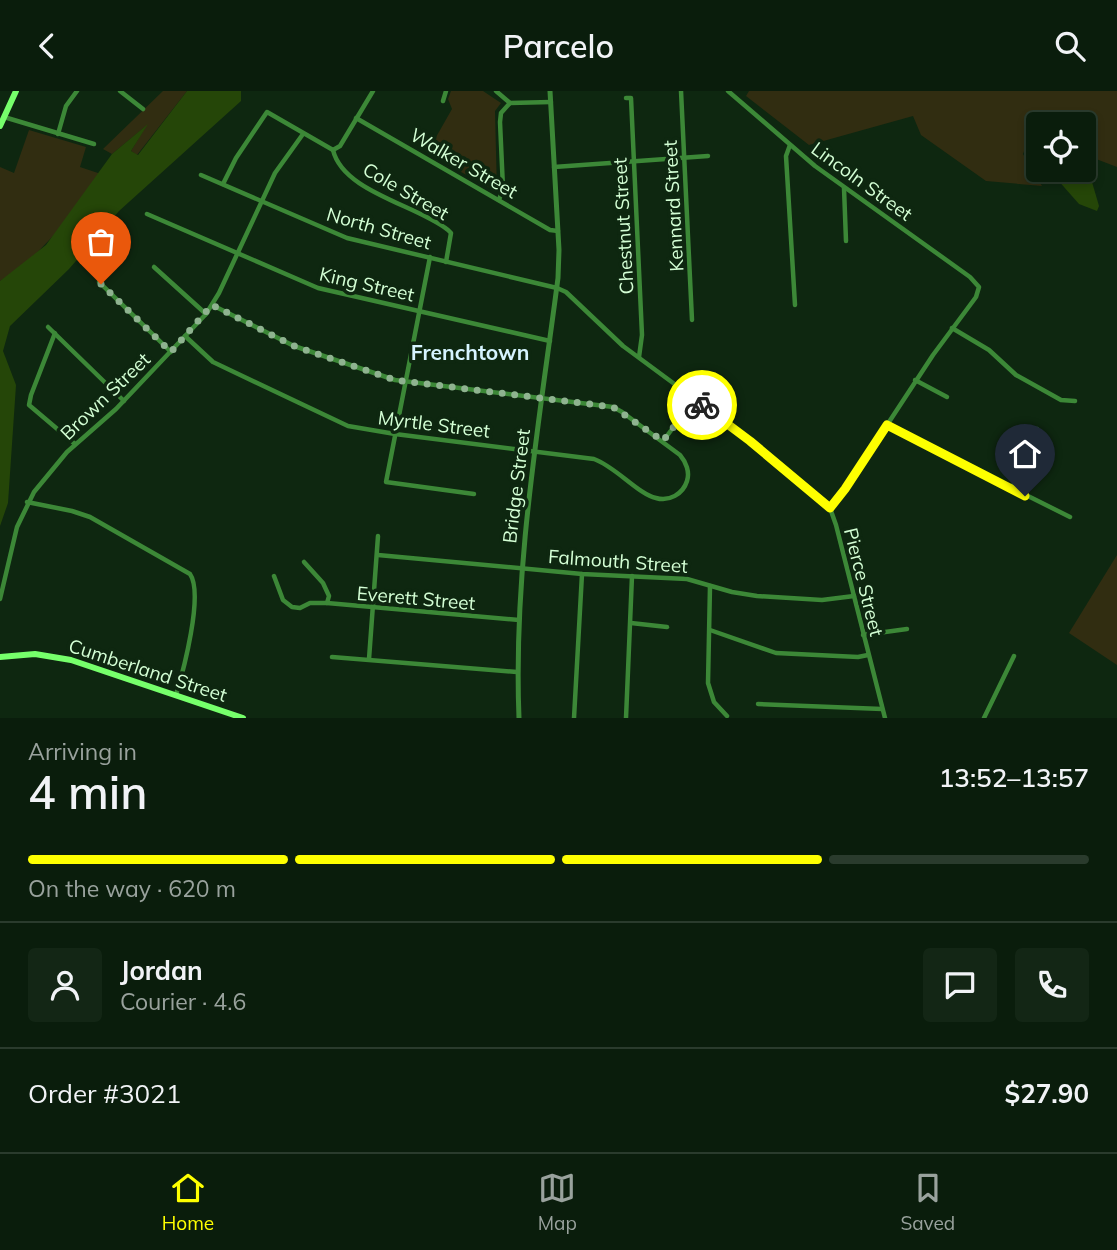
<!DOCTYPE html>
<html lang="en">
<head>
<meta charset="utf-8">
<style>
  body { margin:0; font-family:Mulish,sans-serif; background:#132615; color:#f1f3f6; height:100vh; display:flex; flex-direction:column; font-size:26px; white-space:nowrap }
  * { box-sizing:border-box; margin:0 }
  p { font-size:23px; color:#99a29d }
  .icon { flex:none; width:38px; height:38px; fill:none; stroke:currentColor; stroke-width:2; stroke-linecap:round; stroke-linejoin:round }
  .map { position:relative; height:627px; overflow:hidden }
  .sheet { display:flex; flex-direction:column; background:#0a1d0c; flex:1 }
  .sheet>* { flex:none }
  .controls { position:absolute; left:1026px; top:21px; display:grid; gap:14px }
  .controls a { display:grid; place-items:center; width:70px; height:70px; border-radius:7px; background:#0a1d0c; box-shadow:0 4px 10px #0003,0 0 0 2px #2a3b2d; font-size:35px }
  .pin { position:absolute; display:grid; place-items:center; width:60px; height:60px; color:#fff; margin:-72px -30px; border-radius:50% 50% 50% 0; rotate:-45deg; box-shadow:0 0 7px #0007 }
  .pin .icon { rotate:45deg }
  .courier { position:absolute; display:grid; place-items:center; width:70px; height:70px; margin:-35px; border:5px solid #feff00; border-radius:50%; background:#fff; color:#222; box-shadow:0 2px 9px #0007 }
  .head em { font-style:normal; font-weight:600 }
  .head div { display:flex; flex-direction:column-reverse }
  .head { display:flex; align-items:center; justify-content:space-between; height:119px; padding:0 28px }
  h1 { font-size:46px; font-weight:600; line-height:52px }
  .bar { display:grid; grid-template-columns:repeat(4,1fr); gap:10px 7px; align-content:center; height:84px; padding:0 28px }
  .bar i { height:9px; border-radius:5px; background:#2a3b2d }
  .bar .active { background:#feff00 }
  .bar p { grid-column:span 4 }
  .line { display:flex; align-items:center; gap:18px; padding:0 28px; border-top:2px solid #2a3b2d }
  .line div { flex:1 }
  .round { display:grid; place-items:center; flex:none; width:74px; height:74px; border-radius:7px; background:#132615 }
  header { display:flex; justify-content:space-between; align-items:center; height:91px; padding:0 28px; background:#0a1d0c; font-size:32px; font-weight:600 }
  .tabs { display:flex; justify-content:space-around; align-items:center; height:98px; border-top:2px solid #2a3b2d; background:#0a1d0c; font-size:19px; color:#99a29d }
  .tabs a { display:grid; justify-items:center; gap:4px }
  .tabs .active { color:#feff00 }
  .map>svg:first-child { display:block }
</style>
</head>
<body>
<header><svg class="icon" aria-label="back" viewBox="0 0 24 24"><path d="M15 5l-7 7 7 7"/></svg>Parcelo<svg class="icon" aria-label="search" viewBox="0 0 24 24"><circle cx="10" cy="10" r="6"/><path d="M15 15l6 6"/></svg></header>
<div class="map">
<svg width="1117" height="627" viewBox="0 0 1117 627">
  <rect width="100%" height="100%" fill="#0e2710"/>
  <g fill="#312d11">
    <path d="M163,0H187L137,64L131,60L146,35L112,63L103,58Z"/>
    <path d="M451,0H483L501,12L495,20L497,101L427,62L452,18L448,8Z"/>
    <path d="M749,0H1117V76L1083,63V33H1038V44L1031,42L1023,63L1042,95L986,90L921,44L913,25L809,54L746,5Z"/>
    <path d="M29,39L86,56L80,76L101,83L54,144L27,172L0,190V76L14,82Z"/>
    <path d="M1117,464V574L1069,542Z"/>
  </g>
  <g fill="#254608">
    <path d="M187,0H241V10L119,120L69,178L10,235L3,260L16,294L8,412L0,435V190L46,154L112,63L148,33L131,60L138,64Z"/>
    <path d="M1049,79H1072L1092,91L1099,115L1097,120L1079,113Z"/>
  </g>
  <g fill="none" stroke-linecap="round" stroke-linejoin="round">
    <g stroke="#3c8837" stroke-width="4.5">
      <path d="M120,0L143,18"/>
      <path d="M496,0L510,12L551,11"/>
      <path d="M681,0L692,229"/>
      <path d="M728,0L815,75L970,186L979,196L976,206L933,264L845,398L830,417"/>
      <path d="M626,7H631L642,244L639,266"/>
      <path d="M443,10L446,0"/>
      <path d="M4,26L94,53"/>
      <path d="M356,27L550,139L558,140"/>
      <path d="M58,43L66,15L77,0"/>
      <path d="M790,54L786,65L795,214"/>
      <path d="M333,59C343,101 417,114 448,139L451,142L446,171"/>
      <path d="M333,59L340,55L373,0"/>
      <path d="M554,76L708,65"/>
      <path d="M201,84L347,147L557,197L566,201L623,255L734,337L823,410L830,417L836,434L885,627"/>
      <path d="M223,93L236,67L267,21L333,59"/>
      <path d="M844,97L846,150"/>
      <path d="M499,109L503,97L500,31L501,22L510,12"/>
      <path d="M147,123L318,197L550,250"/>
      <path d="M430,166L386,391L474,403"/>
      <path d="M154,176L206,223"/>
      <path d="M99,191L171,261"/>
      <path d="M48,236L124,310"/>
      <path d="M952,237L989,259L1016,284L1061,309L1075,310"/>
      <path d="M55,242L31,304L29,314L75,353"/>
      <path d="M185,245L213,271L348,335L395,343L594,368C616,376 638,403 656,407C669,411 683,403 687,390C690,381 686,371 680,364L622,321L613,316L395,289L294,255L212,214"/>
      <path d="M915,289L947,306"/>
      <path d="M886,334L1070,426"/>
      <path d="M663,350L695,308"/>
      <path d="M1011,398L1025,374L1037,338"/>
      <path d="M27,411L72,420L90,426L190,483C204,503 183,581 176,604"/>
      <path d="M378,464L582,483L687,488L732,501L757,505L822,509L854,505"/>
      <path d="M304,471L323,492L329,505L327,512"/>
      <path d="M274,485L283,509L292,516L300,517L310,512H327L519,529"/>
      <path d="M710,495L708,592L714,611L727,625"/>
      <path d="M0,508L17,436L34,401L67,361L116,318L206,223L219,202L275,82L303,43"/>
      <path d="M631,532L667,536"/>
      <path d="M710,539L776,562L858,566L868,564"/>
      <path d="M863,544L907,538"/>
      <path d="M332,566L517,581"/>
      <path d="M369,568L378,445"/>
      <path d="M758,613L882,618"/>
      <path d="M574,627L582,483"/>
      <path d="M626,627L632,485"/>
      <path d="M984,627L1014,565"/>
    </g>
    <path stroke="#3c8837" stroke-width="5" d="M519,627C513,480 539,333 558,187L559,159L550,0"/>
    <g stroke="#76ff6b" stroke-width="6">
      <path d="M0,35L16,0"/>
      <path d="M0,566L35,563L71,569L243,627"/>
    </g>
  </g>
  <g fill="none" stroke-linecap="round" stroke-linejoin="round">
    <path stroke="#8fb390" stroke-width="7" stroke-dasharray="0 12.6" d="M101,193L171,261L212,214L294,255L395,289L613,316L663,350L695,308L702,314"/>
    <path stroke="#feff00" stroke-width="9" d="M702,314L750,350L830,417L845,398L887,334L1025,405"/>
  </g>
  <g text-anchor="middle" stroke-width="7" stroke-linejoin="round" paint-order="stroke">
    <g font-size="19" fill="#d4ffd5" stroke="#0e2710">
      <text transform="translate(464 72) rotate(30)" y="7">Walker Street</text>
      <text transform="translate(862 90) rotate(36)" y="7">Lincoln Street</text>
      <text transform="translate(406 100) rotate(30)" y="7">Cole Street</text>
      <text transform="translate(673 115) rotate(-93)" y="7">Kennard Street</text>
      <text transform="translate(623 135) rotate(-93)" y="7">Chestnut Street</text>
      <text transform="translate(379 137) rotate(16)" y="7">North Street</text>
      <text transform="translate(367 193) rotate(13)" y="7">King Street</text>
      <text transform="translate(105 305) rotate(-44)" y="7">Brown Street</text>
      <text transform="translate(434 333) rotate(7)" y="7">Myrtle Street</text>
      <text transform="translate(516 395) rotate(-83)" y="7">Bridge Street</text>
      <text transform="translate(618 470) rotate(4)" y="7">Falmouth Street</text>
      <text transform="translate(864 491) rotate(76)" y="7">Pierce Street</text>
      <text transform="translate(416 507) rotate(5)" y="7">Everett Street</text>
      <text transform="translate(148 579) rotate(18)" y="7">Cumberland Street</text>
    </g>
    <g font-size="21" font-weight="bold" fill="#d6f4ff" stroke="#0e2710">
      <text x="470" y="269">Frenchtown</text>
    </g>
  </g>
</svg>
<div class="controls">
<a><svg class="icon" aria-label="locate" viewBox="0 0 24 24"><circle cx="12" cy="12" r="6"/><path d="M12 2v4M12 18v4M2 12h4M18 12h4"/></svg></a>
</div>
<div class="pin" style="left:101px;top:193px;background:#ea580c"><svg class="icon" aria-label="bag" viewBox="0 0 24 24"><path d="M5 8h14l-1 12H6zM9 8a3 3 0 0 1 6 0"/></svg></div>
<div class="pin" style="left:1025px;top:405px;background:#1f2937"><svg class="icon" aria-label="home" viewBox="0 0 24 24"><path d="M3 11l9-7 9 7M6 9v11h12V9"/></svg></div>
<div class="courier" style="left:702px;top:314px"><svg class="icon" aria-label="bike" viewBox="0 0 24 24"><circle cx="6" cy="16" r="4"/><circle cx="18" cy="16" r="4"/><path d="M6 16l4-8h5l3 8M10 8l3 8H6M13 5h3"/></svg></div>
</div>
<section class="sheet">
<div class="head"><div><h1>4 min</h1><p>Arriving in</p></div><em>13:52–13:57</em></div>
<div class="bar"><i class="active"></i><i class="active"></i><i class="active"></i><i></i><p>On the way · 620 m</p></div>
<div class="line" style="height:126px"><a class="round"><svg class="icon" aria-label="person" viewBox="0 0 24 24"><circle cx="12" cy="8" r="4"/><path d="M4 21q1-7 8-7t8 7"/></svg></a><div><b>Jordan</b><p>Courier · 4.6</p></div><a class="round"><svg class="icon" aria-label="chat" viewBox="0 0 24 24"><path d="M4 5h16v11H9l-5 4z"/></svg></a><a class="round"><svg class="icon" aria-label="phone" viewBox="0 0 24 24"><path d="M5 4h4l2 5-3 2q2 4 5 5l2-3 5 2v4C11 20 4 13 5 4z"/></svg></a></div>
<div class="line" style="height:91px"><div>Order #3021</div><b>$27.90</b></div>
</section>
<nav class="tabs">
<a class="active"><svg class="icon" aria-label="home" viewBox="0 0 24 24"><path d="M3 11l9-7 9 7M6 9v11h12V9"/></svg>Home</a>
<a><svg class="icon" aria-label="map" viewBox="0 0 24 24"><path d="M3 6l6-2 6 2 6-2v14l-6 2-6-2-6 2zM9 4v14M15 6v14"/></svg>Map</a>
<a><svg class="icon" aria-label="saved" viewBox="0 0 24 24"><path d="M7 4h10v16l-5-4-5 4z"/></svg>Saved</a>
</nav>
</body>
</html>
